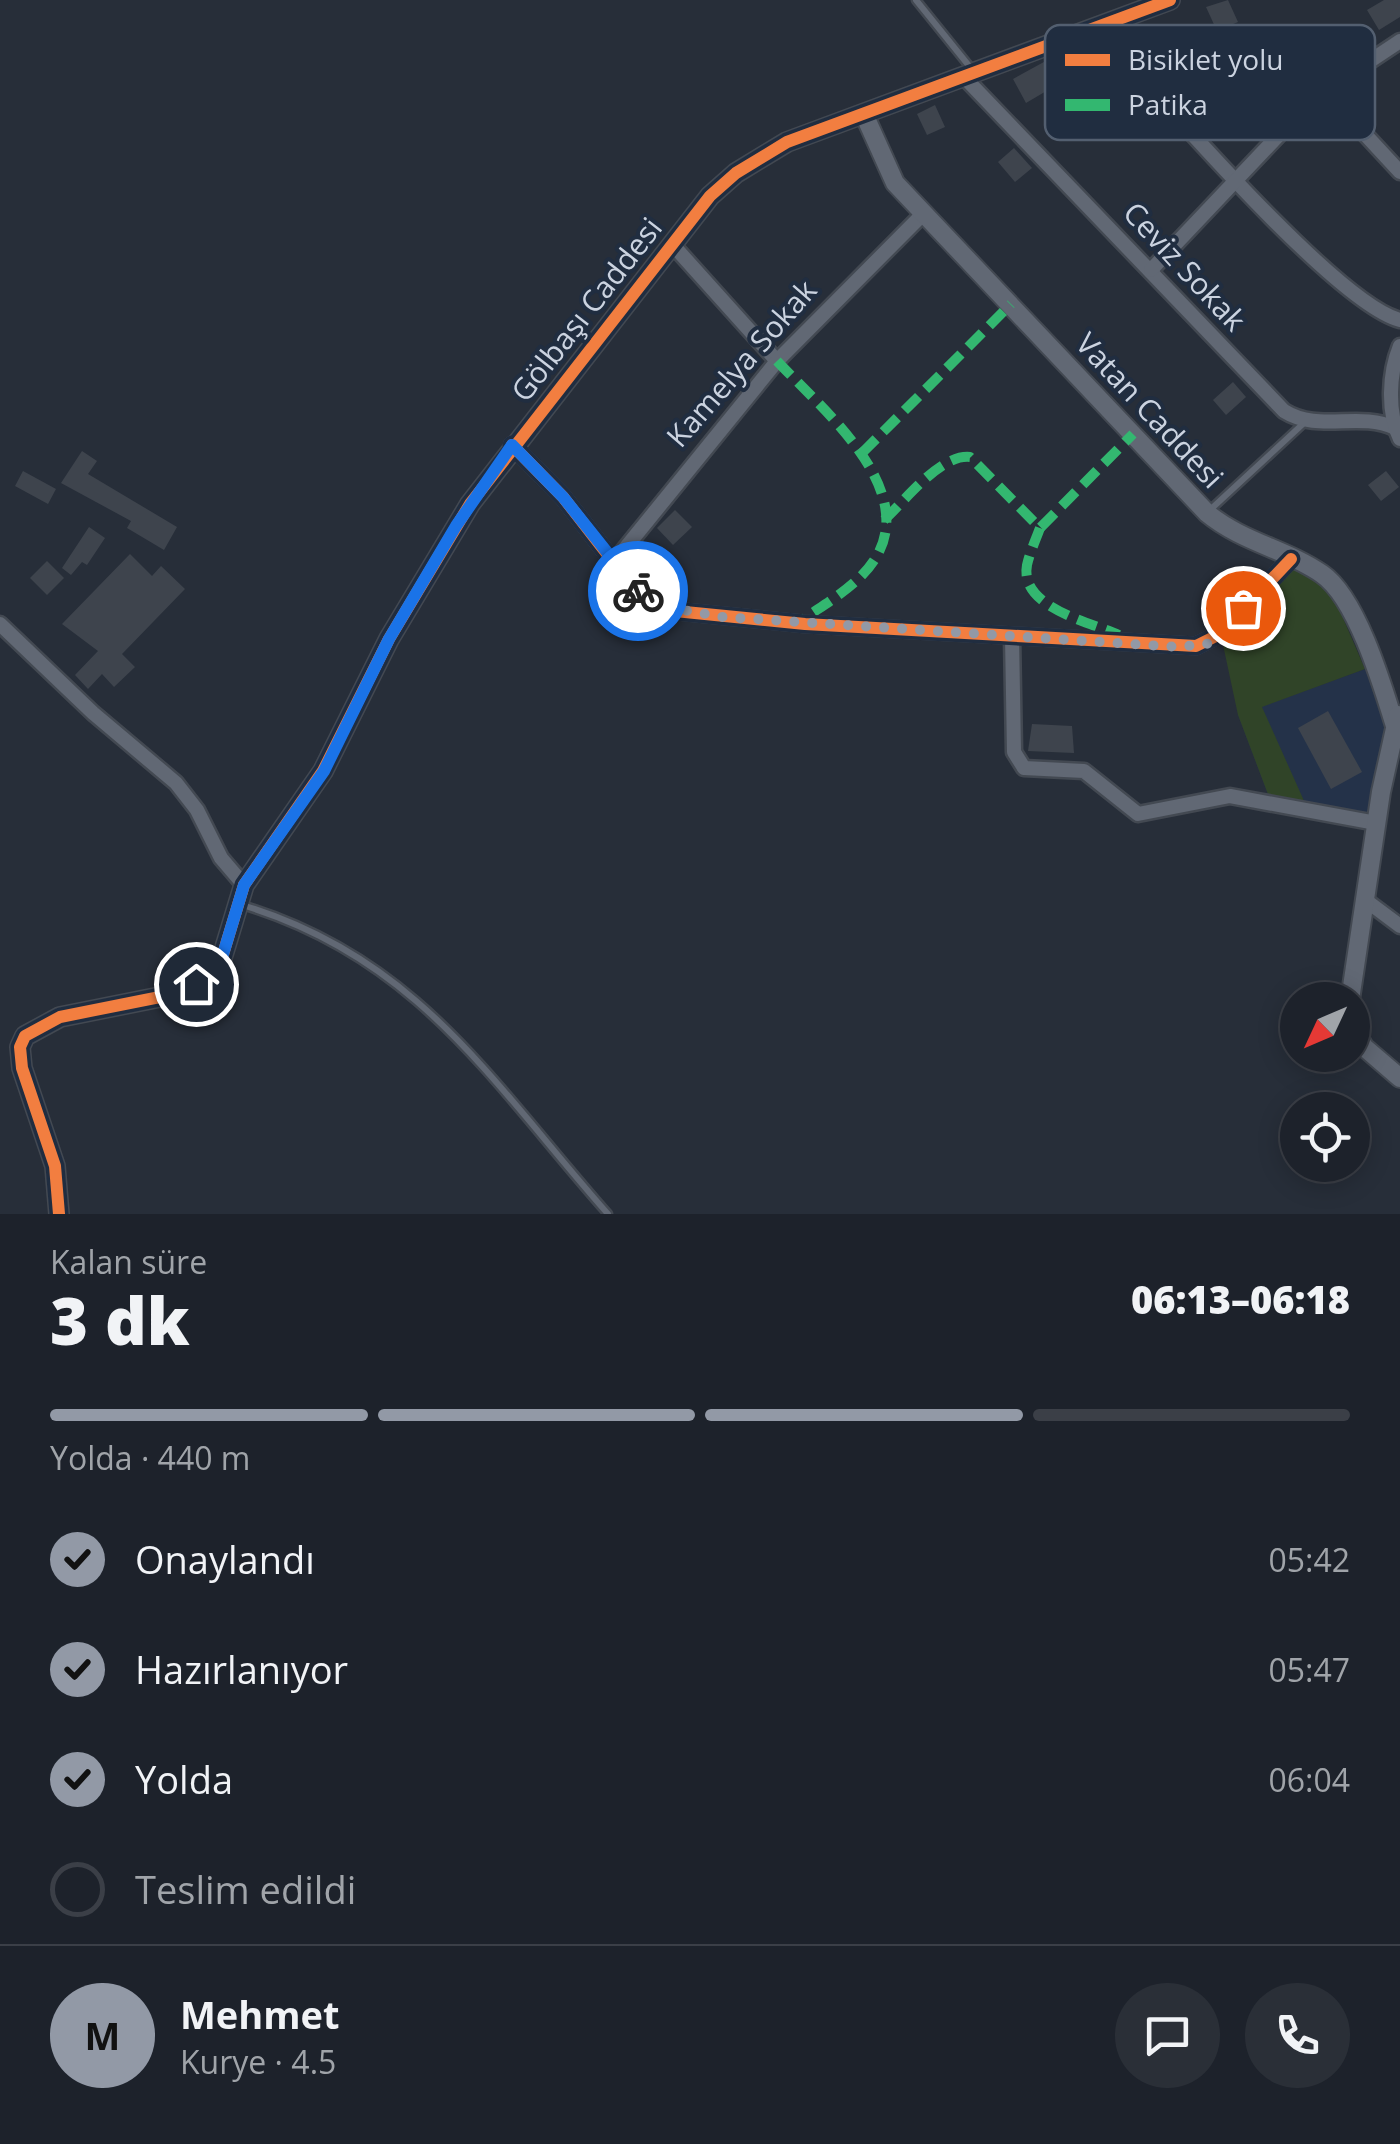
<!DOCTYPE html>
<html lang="tr">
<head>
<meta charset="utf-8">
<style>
  body { margin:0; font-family:"Open Sans",sans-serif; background:#2a2f37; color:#f1f3f6; height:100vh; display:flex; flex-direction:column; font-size:38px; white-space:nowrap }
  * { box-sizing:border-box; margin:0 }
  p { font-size:32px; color:#a0a4a9 }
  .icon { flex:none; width:55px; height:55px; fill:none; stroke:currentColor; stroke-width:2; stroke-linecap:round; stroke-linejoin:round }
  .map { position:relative; height:1214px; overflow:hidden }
  .panel { display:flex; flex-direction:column; background:#1d222b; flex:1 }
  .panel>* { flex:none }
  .needle { width:65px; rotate:226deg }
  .controls { position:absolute; left:1280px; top:982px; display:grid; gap:20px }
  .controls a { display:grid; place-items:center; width:90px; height:90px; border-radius:50%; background:#1d222b; box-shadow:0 5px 25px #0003,0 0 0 2px #3b3f47; font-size:50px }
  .pin { position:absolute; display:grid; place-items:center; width:85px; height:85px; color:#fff; margin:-42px; border:5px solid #fff; border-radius:50%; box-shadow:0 2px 10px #0007 }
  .courier { position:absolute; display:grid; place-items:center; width:100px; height:100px; margin:-50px; border:8px solid #1a73e8; border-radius:50%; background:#fff; color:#222; box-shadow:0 2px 12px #0007 }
  .summary em { font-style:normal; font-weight:800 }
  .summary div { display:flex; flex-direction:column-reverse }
  .summary { display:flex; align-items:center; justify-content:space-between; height:170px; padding:0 50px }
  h1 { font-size:65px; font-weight:800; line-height:75px }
  .bar { display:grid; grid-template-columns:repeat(4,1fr); gap:15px 10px; align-content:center; height:120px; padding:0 50px }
  .bar i { height:12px; border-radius:8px; background:#3b3f47 }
  .bar .active { background:#9299a6 }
  .bar p { grid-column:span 4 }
  .line { display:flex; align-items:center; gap:25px; padding:0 50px; border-top:2px solid #3b3f47 }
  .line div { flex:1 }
  .round { display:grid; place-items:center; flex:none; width:105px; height:105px; border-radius:52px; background:#2a2f37 }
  ol { padding:0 50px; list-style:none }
  li { display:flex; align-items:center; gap:30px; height:110px }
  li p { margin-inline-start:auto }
  li .icon { padding:10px; border-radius:50%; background:#9299a6; color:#111; stroke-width:4 }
  li:last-child { color:#a0a4a9 }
  li i { width:55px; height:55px; border:5px solid #3b3f47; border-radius:50% }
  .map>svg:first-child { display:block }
</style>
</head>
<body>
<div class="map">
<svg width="1400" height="1214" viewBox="0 0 1400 1214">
  <rect width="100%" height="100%" fill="#272e39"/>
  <path fill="#243249" d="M1365,669L1386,730L1368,815L1269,797L1238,715Z"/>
  <path fill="#304428" d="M1300,569L1331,590L1365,669L1262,707L1305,803L1269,797L1238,715L1222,640L1289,570Z"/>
  <g fill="#3e444d">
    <path d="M1228,0L1238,22L1217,31L1206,7Z"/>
    <path d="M1384,0H1400V17L1379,30L1367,10Z"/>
    <path d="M1053,57L1065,80L1026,103L1013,79Z"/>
    <path d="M935,105L945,127L927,135L917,114Z"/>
    <path d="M1014,148L1032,168L1015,182L998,162Z"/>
    <path d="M1233,382L1246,397L1226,415L1213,400Z"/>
    <path d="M82,451L97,461L88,474L177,527L164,550L127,528L131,521L61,483Z"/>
    <path d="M23,471L56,489L48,504L15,486Z"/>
    <path d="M1386,471L1399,487L1381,501L1368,485Z"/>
    <path d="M675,510L692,527L673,545L657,528Z"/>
    <path d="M89,527L105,538L87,565L82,562L71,575L62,568Z"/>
    <path d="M130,554L152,576L161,566L185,589L122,654L135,667L114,687L102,674L88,689L75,675L98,651L62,624Z"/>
    <path d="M47,561L64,578L47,595L30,578Z"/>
    <path d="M1328,711L1362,772L1331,789L1298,728Z"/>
    <path d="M1032,724L1072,726L1074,753L1028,751Z"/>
  </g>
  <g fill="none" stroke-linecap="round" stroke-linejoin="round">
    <defs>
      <g id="service">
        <path d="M916,0L974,72"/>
        <path d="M1210,510L1305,422"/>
        <path d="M242,905C419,958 493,1084 608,1214"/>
      </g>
      <g id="minor">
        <path d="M1097,28C1151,87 1334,303 1400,320"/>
        <path d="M964,77L1284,411C1319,433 1358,411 1395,428"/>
        <path d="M1325,91L1400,172"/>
        <path d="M672,244L777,361"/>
        <path d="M1151,270L1293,120L1325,91L1400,41"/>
        <path d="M1400,346C1389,373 1387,412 1400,439"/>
        <path d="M512,445L563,497L629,582L650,601L675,611L805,624L1196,646L1220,634L1291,559"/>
        <path d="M614,562L777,361L924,213"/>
        <path d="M0,624L93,713L176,783L197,810L221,858L244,885"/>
        <path d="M1012,636L1014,752L1024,768L1084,771L1138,814L1230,796L1376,823"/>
        <path d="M1364,899L1400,926"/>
      </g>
      <g id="tertiary">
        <path d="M864,114L895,183L1207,513C1242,542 1286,549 1322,574C1357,598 1383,687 1395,726"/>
        <path d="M1350,1000L1381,792L1398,715"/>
        <path d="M1352,1025L1364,1047L1400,1078"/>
        <path d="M59,1214L55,1166L22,1068L20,1047L25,1036L60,1017L180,993L221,961L244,885L323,771L389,639L470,504L710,196L736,173L787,142L1170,0"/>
      </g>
    </defs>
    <use href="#service" stroke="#434952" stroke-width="11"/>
    <use href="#minor" stroke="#434952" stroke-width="19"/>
    <use href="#tertiary" stroke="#434952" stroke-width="22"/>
    <use href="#service" stroke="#616874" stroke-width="6"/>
    <use href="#minor" stroke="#616874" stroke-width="14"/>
    <use href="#tertiary" stroke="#616874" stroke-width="18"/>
    <g stroke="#33b770" stroke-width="10" stroke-dasharray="20 10" stroke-linecap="butt">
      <path d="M777,361C820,407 920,488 875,559C858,586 824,604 798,623"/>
      <path d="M862,453L1011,304"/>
      <path d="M884,520C905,501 940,454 970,457L1040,528L1133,434"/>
      <path d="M1040,528C1036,539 1030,552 1027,565C1019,607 1089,622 1119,635"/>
    </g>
    <defs>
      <g id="cycleway">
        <path d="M512,445L563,497L629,582L650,601L675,611L805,624L1196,646L1220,634L1291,559"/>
        <path d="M59,1214L55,1166L22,1068L20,1047L25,1036L60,1017L180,993L221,961L244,885L323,771L389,639L470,504L710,196L736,173L787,142L1170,0"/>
      </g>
    </defs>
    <use href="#cycleway" stroke="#202d40" stroke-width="19"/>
    <use href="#cycleway" stroke="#f27e40" stroke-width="12"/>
  </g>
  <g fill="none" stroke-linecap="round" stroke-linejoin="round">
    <path stroke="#9299a6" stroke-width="10" stroke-dasharray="0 18" d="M638,591L660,606L723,617L1178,647L1207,644L1243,608"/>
    <path stroke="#1a73e8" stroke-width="12" d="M196,984L221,961L244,885L324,771L389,639L456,526L512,445L563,497L638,591"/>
  </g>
  <g text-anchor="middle" stroke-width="8" stroke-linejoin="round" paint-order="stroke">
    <g font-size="30" fill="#cbd3e0" stroke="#202d40">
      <text transform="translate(1184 267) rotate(47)" y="10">Ceviz Sokak</text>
      <text transform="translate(587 310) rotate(-52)" y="10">Gölbaşı Caddesi</text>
      <text transform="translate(742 364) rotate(-49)" y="10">Kamelya Sokak</text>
      <text transform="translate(1149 411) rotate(47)" y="10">Vatan Caddesi</text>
    </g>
  </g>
  <rect x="1045" y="25" width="330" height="115" rx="15" fill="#202d40" stroke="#535f70" stroke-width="2.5"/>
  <rect x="1065" y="54" width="45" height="12" fill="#f27e40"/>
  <rect x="1065" y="99" width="45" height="12" fill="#33b770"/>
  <g font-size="28" fill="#cbd3e0">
    <text x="1128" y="70">Bisiklet yolu</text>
    <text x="1128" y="115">Patika</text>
  </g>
</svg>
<div class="controls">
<a><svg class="needle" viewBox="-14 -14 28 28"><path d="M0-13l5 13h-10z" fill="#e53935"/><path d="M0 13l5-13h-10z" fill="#a0a4a9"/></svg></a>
<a><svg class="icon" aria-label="locate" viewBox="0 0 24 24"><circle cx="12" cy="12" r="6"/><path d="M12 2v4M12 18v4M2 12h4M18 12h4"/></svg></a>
</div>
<div class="pin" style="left:1243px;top:608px;background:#ea580c"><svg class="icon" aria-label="bag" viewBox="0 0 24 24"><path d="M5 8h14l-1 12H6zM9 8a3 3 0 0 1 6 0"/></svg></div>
<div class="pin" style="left:196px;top:984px;background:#1f2937"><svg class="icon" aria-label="home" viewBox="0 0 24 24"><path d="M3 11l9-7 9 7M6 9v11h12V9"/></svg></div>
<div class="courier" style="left:638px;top:591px"><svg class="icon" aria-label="bike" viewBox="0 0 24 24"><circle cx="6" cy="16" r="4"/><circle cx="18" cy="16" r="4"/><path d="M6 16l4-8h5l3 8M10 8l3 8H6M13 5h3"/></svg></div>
</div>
<section class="panel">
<div class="summary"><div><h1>3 dk</h1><p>Kalan süre</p></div><em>06:13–06:18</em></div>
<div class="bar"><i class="active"></i><i class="active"></i><i class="active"></i><i></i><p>Yolda · 440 m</p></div>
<ol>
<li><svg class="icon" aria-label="check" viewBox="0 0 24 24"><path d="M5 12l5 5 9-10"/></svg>Onaylandı<p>05:42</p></li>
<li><svg class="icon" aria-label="check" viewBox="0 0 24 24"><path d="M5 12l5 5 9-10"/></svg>Hazırlanıyor<p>05:47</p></li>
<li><svg class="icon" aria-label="check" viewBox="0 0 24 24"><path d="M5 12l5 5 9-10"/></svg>Yolda<p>06:04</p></li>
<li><i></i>Teslim edildi</li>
</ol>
<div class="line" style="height:180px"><b class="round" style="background:#9299a6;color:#111">M</b><div><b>Mehmet</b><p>Kurye · 4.5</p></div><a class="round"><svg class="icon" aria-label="chat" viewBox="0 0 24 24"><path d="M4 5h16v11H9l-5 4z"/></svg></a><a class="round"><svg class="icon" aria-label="phone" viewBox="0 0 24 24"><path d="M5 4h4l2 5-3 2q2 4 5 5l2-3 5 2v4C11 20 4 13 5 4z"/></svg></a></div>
</section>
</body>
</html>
